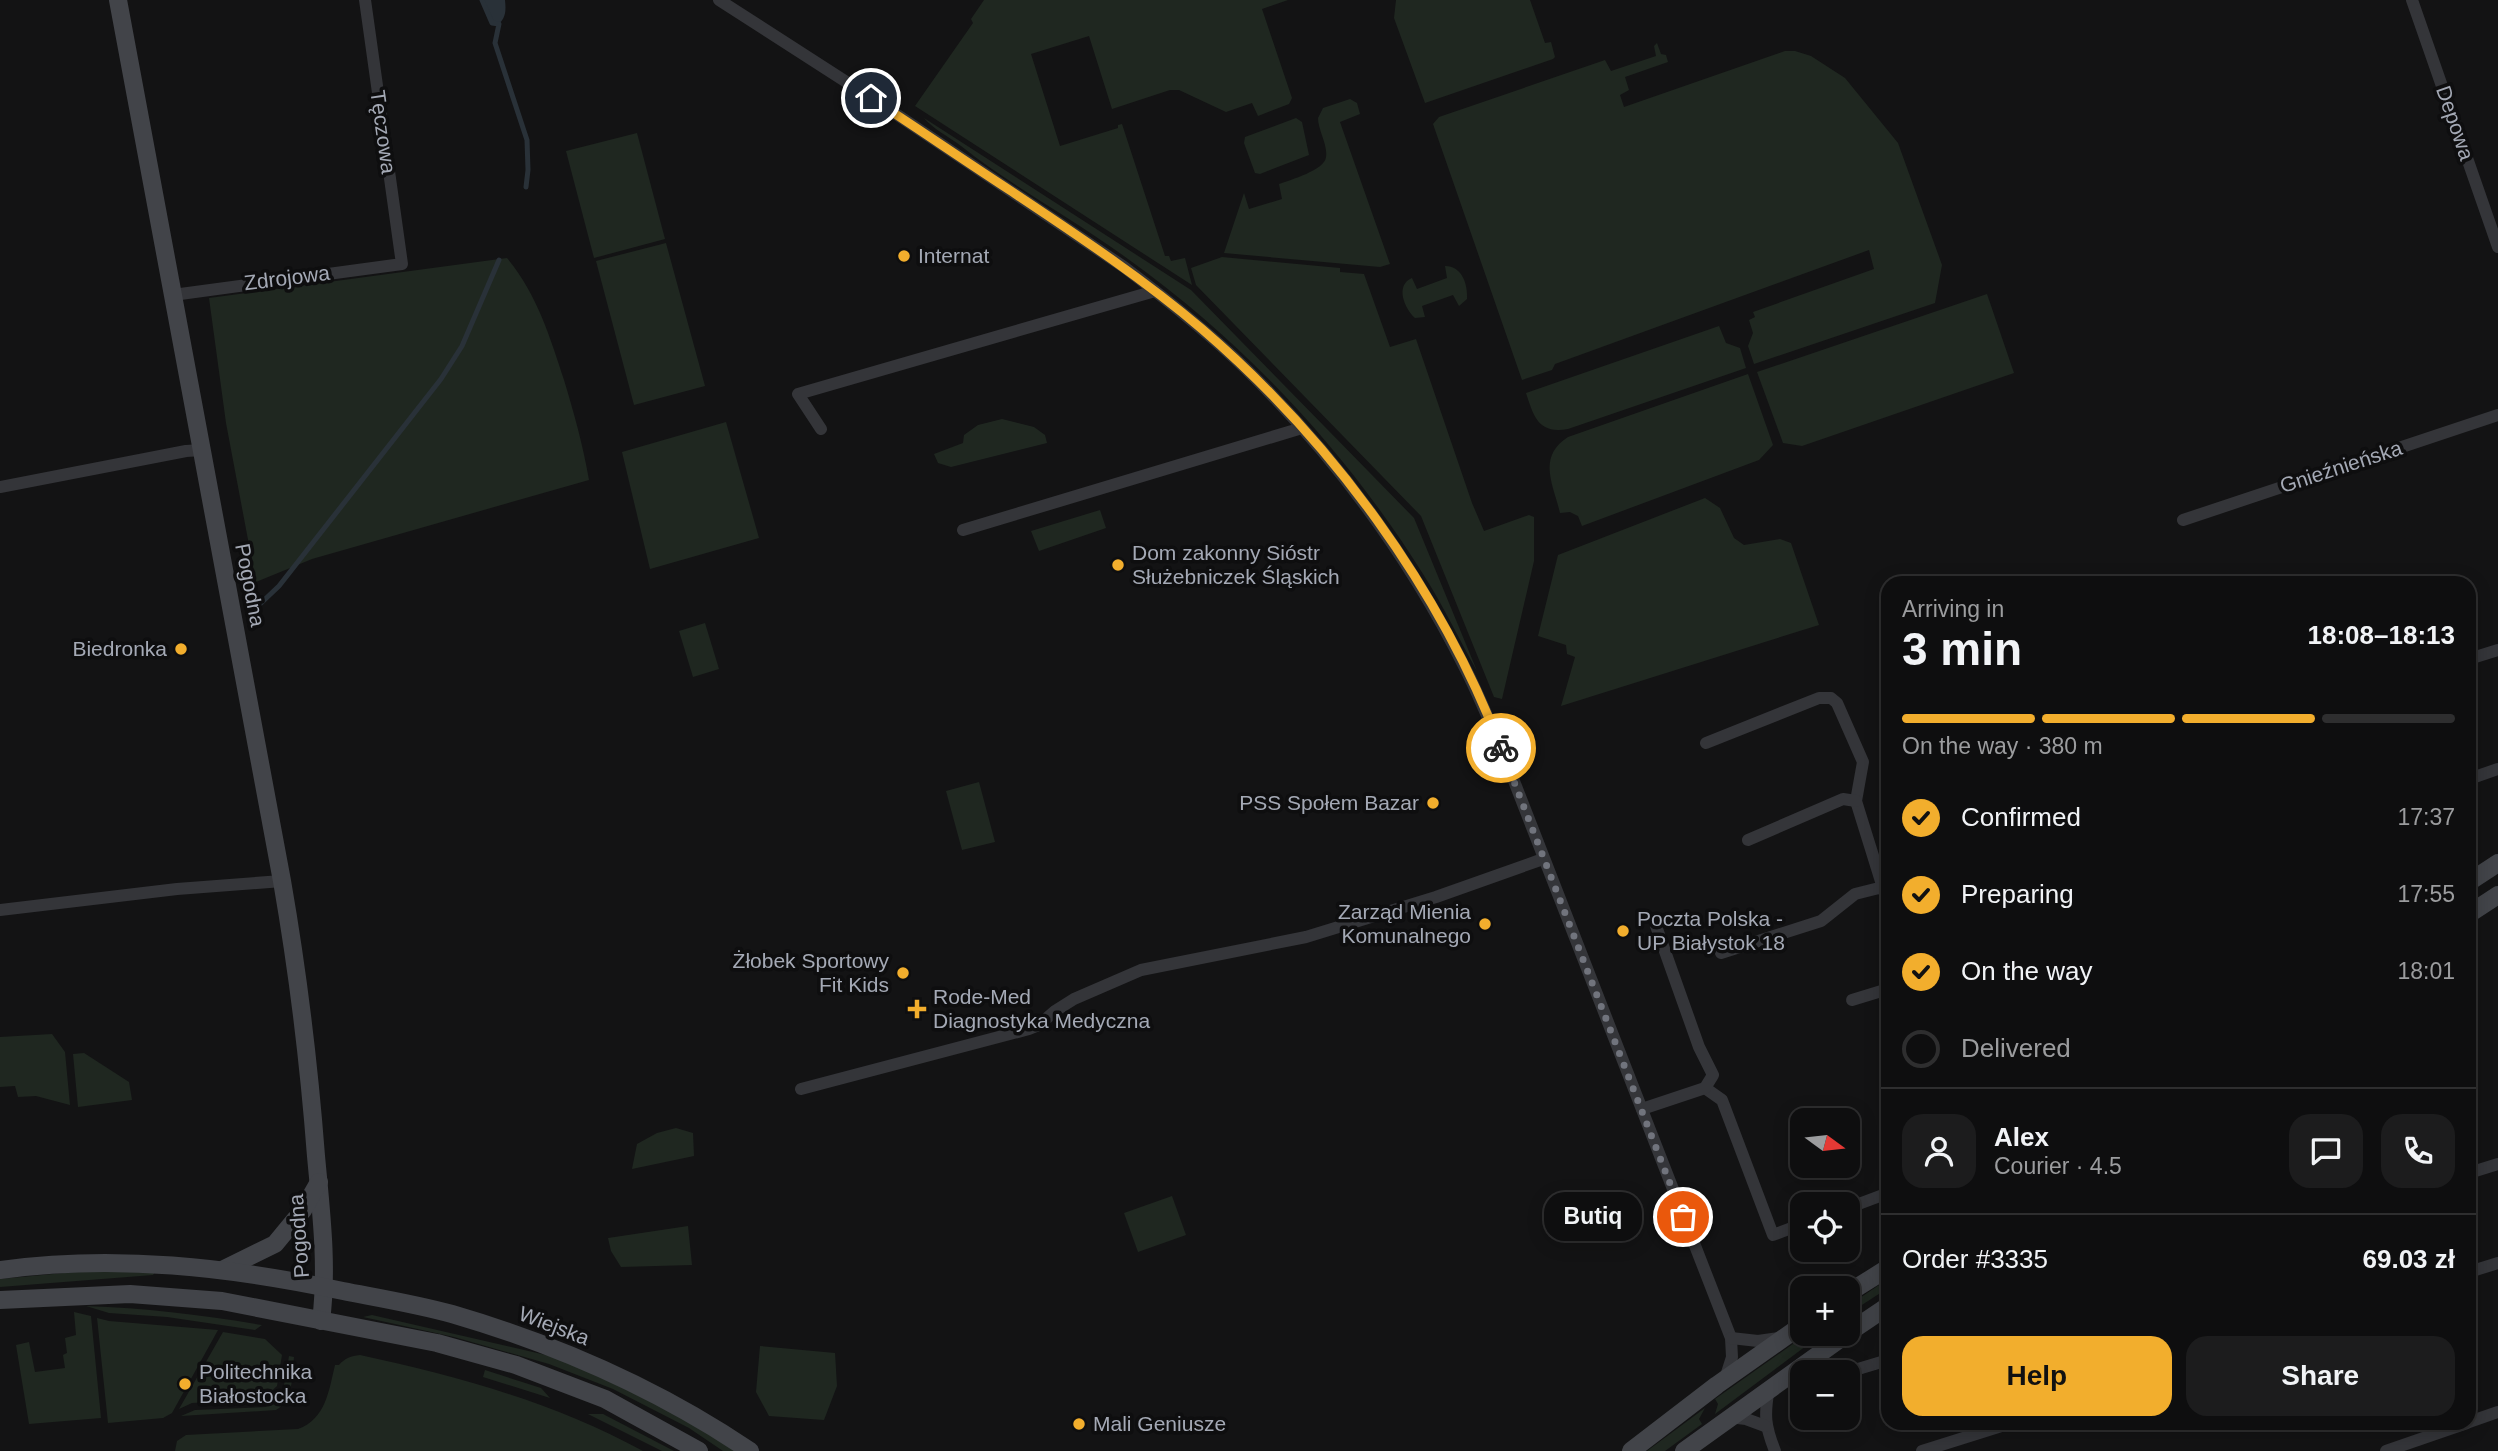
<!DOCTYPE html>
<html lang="en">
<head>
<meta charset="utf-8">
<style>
  body { margin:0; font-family:Helvetica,sans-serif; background:#1c1c1d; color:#f1f3f6; height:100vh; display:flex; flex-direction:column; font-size:26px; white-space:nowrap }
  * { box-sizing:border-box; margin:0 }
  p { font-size:23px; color:#9b9c9e }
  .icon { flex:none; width:38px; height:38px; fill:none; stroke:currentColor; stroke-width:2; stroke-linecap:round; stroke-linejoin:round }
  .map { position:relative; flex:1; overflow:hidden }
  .side { position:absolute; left:1881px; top:576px; width:595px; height:854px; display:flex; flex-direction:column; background:#0e0e0f; border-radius:21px; box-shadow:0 4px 18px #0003,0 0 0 2px #2e2e2f }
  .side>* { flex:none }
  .needle { width:46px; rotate:105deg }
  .controls { position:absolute; left:1790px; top:1108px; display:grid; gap:14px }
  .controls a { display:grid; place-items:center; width:70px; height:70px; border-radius:14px; background:#0e0e0f; box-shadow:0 4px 18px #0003,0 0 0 2px #2e2e2f; font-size:35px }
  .pin { position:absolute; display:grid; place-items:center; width:60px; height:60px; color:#fff; margin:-30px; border:4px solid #fff; border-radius:50%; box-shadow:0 2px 7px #0007 }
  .courier { position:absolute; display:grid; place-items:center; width:70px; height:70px; margin:-35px; border:5px solid #f2ae2d; border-radius:50%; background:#fff; color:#222; box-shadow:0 2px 9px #0007 }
  .bubble { position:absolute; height:49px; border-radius:21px; background:#0e0e0f; box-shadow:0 4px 18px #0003,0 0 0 2px #2e2e2f; font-size:23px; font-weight:800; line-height:49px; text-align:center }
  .summary em { font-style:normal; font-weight:800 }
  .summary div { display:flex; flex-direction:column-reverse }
  .summary { display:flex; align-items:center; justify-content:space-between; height:119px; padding:0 21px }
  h1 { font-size:46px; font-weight:800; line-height:52px }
  .bar { display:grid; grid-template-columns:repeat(4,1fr); gap:10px 7px; align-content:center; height:84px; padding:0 21px }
  .bar i { height:9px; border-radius:5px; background:#2e2e2f }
  .bar .active { background:#f2ae2d }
  .bar p { grid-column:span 4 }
  .line { display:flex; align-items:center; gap:18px; padding:0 21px; border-top:2px solid #2e2e2f }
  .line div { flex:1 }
  .round { display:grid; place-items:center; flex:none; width:74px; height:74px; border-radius:21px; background:#1c1c1d }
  ol { padding:0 21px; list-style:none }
  li { display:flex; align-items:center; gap:21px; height:77px }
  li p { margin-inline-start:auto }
  li .icon { padding:7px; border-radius:50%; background:#f2ae2d; color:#111; stroke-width:4 }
  li:last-child { color:#9b9c9e }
  li i { width:38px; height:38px; border:4px solid #2e2e2f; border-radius:50% }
  .cta { display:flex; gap:14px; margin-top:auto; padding:14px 21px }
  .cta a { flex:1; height:80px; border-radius:21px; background:#f2ae2d; color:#111; font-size:28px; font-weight:800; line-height:80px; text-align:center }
  .cta a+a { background:#1c1c1d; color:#f1f3f6 }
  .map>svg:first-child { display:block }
</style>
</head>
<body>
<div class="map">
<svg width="2498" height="1451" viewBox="0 0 2498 1451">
  <rect width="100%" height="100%" fill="#131314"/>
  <g fill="#1f2720">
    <path d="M984,0H1288L1262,9L1292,98L1289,104L1258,116L1252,103L1226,112L1179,90H1170L1112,109L1089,36L1031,54L1060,146L1118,128V125L1122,124L1165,256H1169L1171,261L1185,258L1192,285L915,106L973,23L971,19Z"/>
    <path d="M1396,0H1530L1545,43L1551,42L1555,57L1553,59L1425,103L1394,18Z"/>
    <path d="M1657,43L1661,54L1666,55L1668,62L1625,77L1629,90L1620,95L1624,107L1785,51H1795L1811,56L1845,78L1898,143L1942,265L1935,303L1754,364L1748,346L1753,333L1749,320L1755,317L1753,312L1874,269L1869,250L1555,364L1552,370L1522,380L1433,124L1439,117L1605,60L1611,71L1656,56L1654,46Z"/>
    <path d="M1350,99L1357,103L1360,114L1340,122L1390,264L1380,267L1224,253L1244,193L1249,209L1282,199L1279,184C1290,180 1325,170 1326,157C1328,145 1318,130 1318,118L1323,108Z"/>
    <path d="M924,118L1191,290L1414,518L1477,671C1459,639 1443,605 1423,574C1346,451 1245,343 1128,259C1074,219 1014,188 961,146C949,137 932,128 924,118Z"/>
    <path d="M1296,118L1302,122L1309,155L1260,174L1255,173L1244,143L1245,137Z"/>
    <path d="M637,133L665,239L594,258L566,151Z"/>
    <path d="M666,243L705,386L634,405L596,261Z"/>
    <path d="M1222,257L1340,268V272L1364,274L1390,347L1416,339L1472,503L1484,531L1529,515L1534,517V561L1502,699L1494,697L1421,516L1196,285L1191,268Z"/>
    <path d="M507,258C537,294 550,337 564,380C574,413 583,445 589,480L312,559L256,582L226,423L209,298Z"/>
    <path d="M1445,266C1462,266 1468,284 1467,299L1459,306L1453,295L1422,306L1425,317L1415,318C1404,308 1395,285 1412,278L1417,289L1447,278Z"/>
    <path d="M1987,294L2014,373L1802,446L1783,443L1757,372Z"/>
    <path d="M1719,326L1726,343L1740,348L1746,368L1568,429C1538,434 1534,417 1526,393Z"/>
    <path d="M1748,374L1773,445L1759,460L1582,526L1578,516L1570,512L1560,513C1553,484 1537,457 1568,437Z"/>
    <path d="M1002,419L1034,427L1045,435L1047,443L951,467L938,463L934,454L963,443L964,435L978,425Z"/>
    <path d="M726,422L759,538L650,569L622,452Z"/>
    <path d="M1705,498L1720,508L1734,538L1744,545L1780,539L1791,543L1819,625L1561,706L1575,657L1567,654L1566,645L1538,636L1558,555Z"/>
    <path d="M1100,510L1106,528L1039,551L1031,531Z"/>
    <path d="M705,623L719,669L693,677L679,631Z"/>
    <path d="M979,782L995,842L962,850L946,791Z"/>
    <path d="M52,1034L65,1052L70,1105L36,1096L18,1097L15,1086L0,1087V1037Z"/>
    <path d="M84,1053L129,1082L132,1100L78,1107L73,1054Z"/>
    <path d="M676,1128L693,1133L694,1156L632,1169L637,1144L657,1133Z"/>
    <path d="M1172,1196L1186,1235L1138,1252L1124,1213Z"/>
    <path d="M688,1226L692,1265L621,1267L611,1251L608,1238Z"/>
    <path d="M96,1270L155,1272L153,1275L0,1287V1279Z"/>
    <path d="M1888,1279V1288L1848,1314V1306Z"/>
    <path d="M86,1306C146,1308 203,1315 262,1325L255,1330L167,1317L109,1313Z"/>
    <path d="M74,1312L91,1316L101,1418L29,1424L16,1345L29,1342L35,1372L65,1368L63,1355L67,1353L65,1338L76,1335Z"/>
    <path d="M372,1315L550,1356L595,1373L663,1407L736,1451H723L689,1428L613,1389L549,1364L454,1337L363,1317Z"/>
    <path d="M97,1318L109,1321L218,1330L172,1413L163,1418L108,1423Z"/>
    <path d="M223,1332L265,1339L282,1355L277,1386L263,1399L192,1403L179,1409Z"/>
    <path d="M1807,1334H1822L1715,1414L1718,1404L1715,1399Z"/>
    <path d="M760,1346L835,1353L837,1386L824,1420L769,1416L756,1392Z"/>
    <path d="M360,1355C458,1376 555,1403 643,1451H175L177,1441L186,1435L298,1429C326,1419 329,1390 335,1365H339C345,1358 351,1356 360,1355Z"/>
    <path d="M289,1356L294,1357C292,1375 294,1400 276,1410L181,1416L195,1410L266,1407L283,1391Z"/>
    <path d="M485,1370L541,1388L550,1398L483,1377Z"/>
    <path d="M1705,1408L1699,1419L1702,1424L1665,1451H1647Z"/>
    <path d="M588,1414H603L674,1451H662Z"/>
  </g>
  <path fill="#293138" d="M482,0H505C506,10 506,17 499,24L492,23Z"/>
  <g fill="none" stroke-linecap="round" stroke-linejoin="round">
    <g stroke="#293138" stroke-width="5">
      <path d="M482,0L492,23L499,24L495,43L527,140L528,170L526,187"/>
      <path d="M260,604L279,586L441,379L462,346L499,260"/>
    </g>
    <g stroke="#343539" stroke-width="12">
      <path d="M719,0L893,112L1124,267C1166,299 1208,332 1246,369C1335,456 1409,556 1465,668C1478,693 1488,719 1500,745L1731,1338L1732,1357L1725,1379"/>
      <path d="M2412,0L2498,247"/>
      <path d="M173,295L402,264L365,0"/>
      <path d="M821,429L798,394L1155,291"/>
      <path d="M0,487L186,451L202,450"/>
      <path d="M2183,520L2498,415"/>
      <path d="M963,530L1302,428"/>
      <path d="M2469,659L2498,650"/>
      <path d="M1706,743L1819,698H1831L1837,703L1863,762L1856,801L1888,904"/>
      <path d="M2469,779L2498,769"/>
      <path d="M1748,840L1843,799L1856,801"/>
      <path d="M0,910L177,889L282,881"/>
      <path d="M1721,953L1821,921L1855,894L1883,887"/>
      <path d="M1852,1000L1888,989"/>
      <path d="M1705,1088L1722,1100L1773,1235L1802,1224"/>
      <path d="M801,1089L1029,1029L1039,1025L1055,1011L1074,999L1141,970L1306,937L1436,897L1543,859"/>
      <path d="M1642,1109L1705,1088L1713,1075L1699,1047L1656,926"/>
      <path d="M2469,1173L2498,1164"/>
      <path d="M1848,1208L1888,1193"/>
      <path d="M2469,1272L2498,1263"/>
      <path d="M1731,1338L1758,1341L1779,1338"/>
      <path d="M1848,1372L1888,1360"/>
      <path d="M1769,1388C1764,1415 1765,1426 1775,1451"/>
      <path d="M1729,1417L1746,1419L1765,1426"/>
      <path d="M2469,1422L2498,1412"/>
      <path d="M1922,1451L2011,1423"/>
      <path d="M2386,1451L2467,1423"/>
    </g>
    <g stroke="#424449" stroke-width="18">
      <path d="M118,0L282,881C298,973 309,1064 316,1156C321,1211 328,1266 321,1321"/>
      <path d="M2469,882L2498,863"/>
      <path d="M2469,914L2498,895"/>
      <path d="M224,1269L275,1244L303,1210L319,1182"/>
      <path d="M0,1270C115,1254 230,1267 343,1291C379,1298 416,1304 452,1314C558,1345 658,1389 750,1451"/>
      <path d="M1848,1293L1888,1268"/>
      <path d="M0,1300L130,1294L222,1301L437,1343L516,1365L605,1399L699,1451"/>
      <path d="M1848,1333L1888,1306"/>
      <path d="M1631,1451L1717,1385L1802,1325"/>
      <path d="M1684,1451L1847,1334"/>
    </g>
  </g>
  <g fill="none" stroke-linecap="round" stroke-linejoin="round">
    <path stroke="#71747d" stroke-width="7" stroke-dasharray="0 12.6" d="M1501,748L1683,1217"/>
    <path stroke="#f2ae2d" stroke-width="9" d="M871,98C917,128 962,159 1008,189C1074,233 1141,277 1202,329C1331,440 1440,588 1501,748"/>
  </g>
  <g fill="#f2ae2d" stroke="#0e0e0f" stroke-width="2.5">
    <circle cx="904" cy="256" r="7"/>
    <circle cx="1118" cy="565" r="7"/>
    <circle cx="181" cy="649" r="7"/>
    <circle cx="1433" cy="803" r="7"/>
    <circle cx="1485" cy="924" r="7"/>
    <circle cx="1623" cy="931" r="7"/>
    <circle cx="903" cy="973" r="7"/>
    <path d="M913.5 998.5h7v7h7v7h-7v7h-7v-7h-7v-7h7z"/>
    <circle cx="185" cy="1384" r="7"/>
    <circle cx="1079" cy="1424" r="7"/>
  </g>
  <g text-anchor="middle" stroke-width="7" stroke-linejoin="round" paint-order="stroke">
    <g font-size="21" fill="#a4a9b5" stroke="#0e0e0f">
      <text transform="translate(2455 123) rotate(71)" y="7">Depowa</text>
      <text transform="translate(383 132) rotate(82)" y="7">Tęczowa</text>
      <text transform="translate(287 278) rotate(-7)" y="7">Zdrojowa</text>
      <text transform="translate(2341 467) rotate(-18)" y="7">Gnieźnieńska</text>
      <text transform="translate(250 585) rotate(79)" y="7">Pogodna</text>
      <text transform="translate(299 1236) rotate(-94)" y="7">Pogodna</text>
      <text transform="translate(554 1326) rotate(21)" y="7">Wiejska</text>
    </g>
    <g font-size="21" fill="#a4a9b5" stroke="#0e0e0f" text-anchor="start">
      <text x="918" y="263">Internat</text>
      <text x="1132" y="560">Dom zakonny Sióstr<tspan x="1132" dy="24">Służebniczek Śląskich</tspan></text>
      <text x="167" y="656" text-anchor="end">Biedronka</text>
      <text x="1419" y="810" text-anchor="end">PSS Społem Bazar</text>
      <text x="1471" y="919" text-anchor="end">Zarząd Mienia<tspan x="1471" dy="24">Komunalnego</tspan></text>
      <text x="1637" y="926">Poczta Polska -<tspan x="1637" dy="24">UP Białystok 18</tspan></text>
      <text x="889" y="968" text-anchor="end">Żłobek Sportowy<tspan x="889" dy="24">Fit Kids</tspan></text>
      <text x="933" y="1004">Rode-Med<tspan x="933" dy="24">Diagnostyka Medyczna</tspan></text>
      <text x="199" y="1379">Politechnika<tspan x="199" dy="24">Białostocka</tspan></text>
      <text x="1093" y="1431">Mali Geniusze</text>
    </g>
  </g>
</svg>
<div class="controls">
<a><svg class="needle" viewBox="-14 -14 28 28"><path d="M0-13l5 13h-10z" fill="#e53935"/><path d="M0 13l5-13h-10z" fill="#9b9c9e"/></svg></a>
<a><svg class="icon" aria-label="locate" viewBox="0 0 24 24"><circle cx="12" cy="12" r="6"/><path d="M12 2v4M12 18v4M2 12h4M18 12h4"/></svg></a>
<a>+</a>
<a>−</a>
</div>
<div class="pin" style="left:1683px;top:1217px;background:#ea580c"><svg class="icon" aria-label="bag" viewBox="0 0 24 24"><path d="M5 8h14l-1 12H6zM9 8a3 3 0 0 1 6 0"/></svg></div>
<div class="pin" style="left:871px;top:98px;background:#1f2937"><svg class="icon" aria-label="home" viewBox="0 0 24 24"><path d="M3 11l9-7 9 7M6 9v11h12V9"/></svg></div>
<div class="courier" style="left:1501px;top:748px"><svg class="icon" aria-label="bike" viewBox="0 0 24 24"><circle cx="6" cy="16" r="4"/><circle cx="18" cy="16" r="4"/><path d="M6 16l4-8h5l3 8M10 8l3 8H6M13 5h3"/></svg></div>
<div class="bubble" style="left:1544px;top:1192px;width:98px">Butiq</div>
<section class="side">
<div class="summary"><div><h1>3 min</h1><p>Arriving in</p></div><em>18:08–18:13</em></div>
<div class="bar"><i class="active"></i><i class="active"></i><i class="active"></i><i></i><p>On the way · 380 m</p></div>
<ol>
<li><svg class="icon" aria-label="check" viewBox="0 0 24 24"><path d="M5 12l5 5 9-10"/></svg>Confirmed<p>17:37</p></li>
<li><svg class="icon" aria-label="check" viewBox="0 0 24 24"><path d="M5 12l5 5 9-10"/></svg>Preparing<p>17:55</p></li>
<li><svg class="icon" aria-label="check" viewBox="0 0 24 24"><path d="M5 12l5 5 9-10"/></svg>On the way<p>18:01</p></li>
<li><i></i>Delivered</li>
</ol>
<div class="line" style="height:126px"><a class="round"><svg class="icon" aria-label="person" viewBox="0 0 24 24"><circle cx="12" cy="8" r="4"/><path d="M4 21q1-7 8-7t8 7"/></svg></a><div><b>Alex</b><p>Courier · 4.5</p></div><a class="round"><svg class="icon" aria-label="chat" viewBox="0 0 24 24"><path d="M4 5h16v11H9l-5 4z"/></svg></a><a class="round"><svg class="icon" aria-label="phone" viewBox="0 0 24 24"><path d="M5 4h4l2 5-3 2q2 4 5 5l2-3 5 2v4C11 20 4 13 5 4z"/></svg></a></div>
<div class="line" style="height:91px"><div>Order #3335</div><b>69.03 zł</b></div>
<div class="cta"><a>Help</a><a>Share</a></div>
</section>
</div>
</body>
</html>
